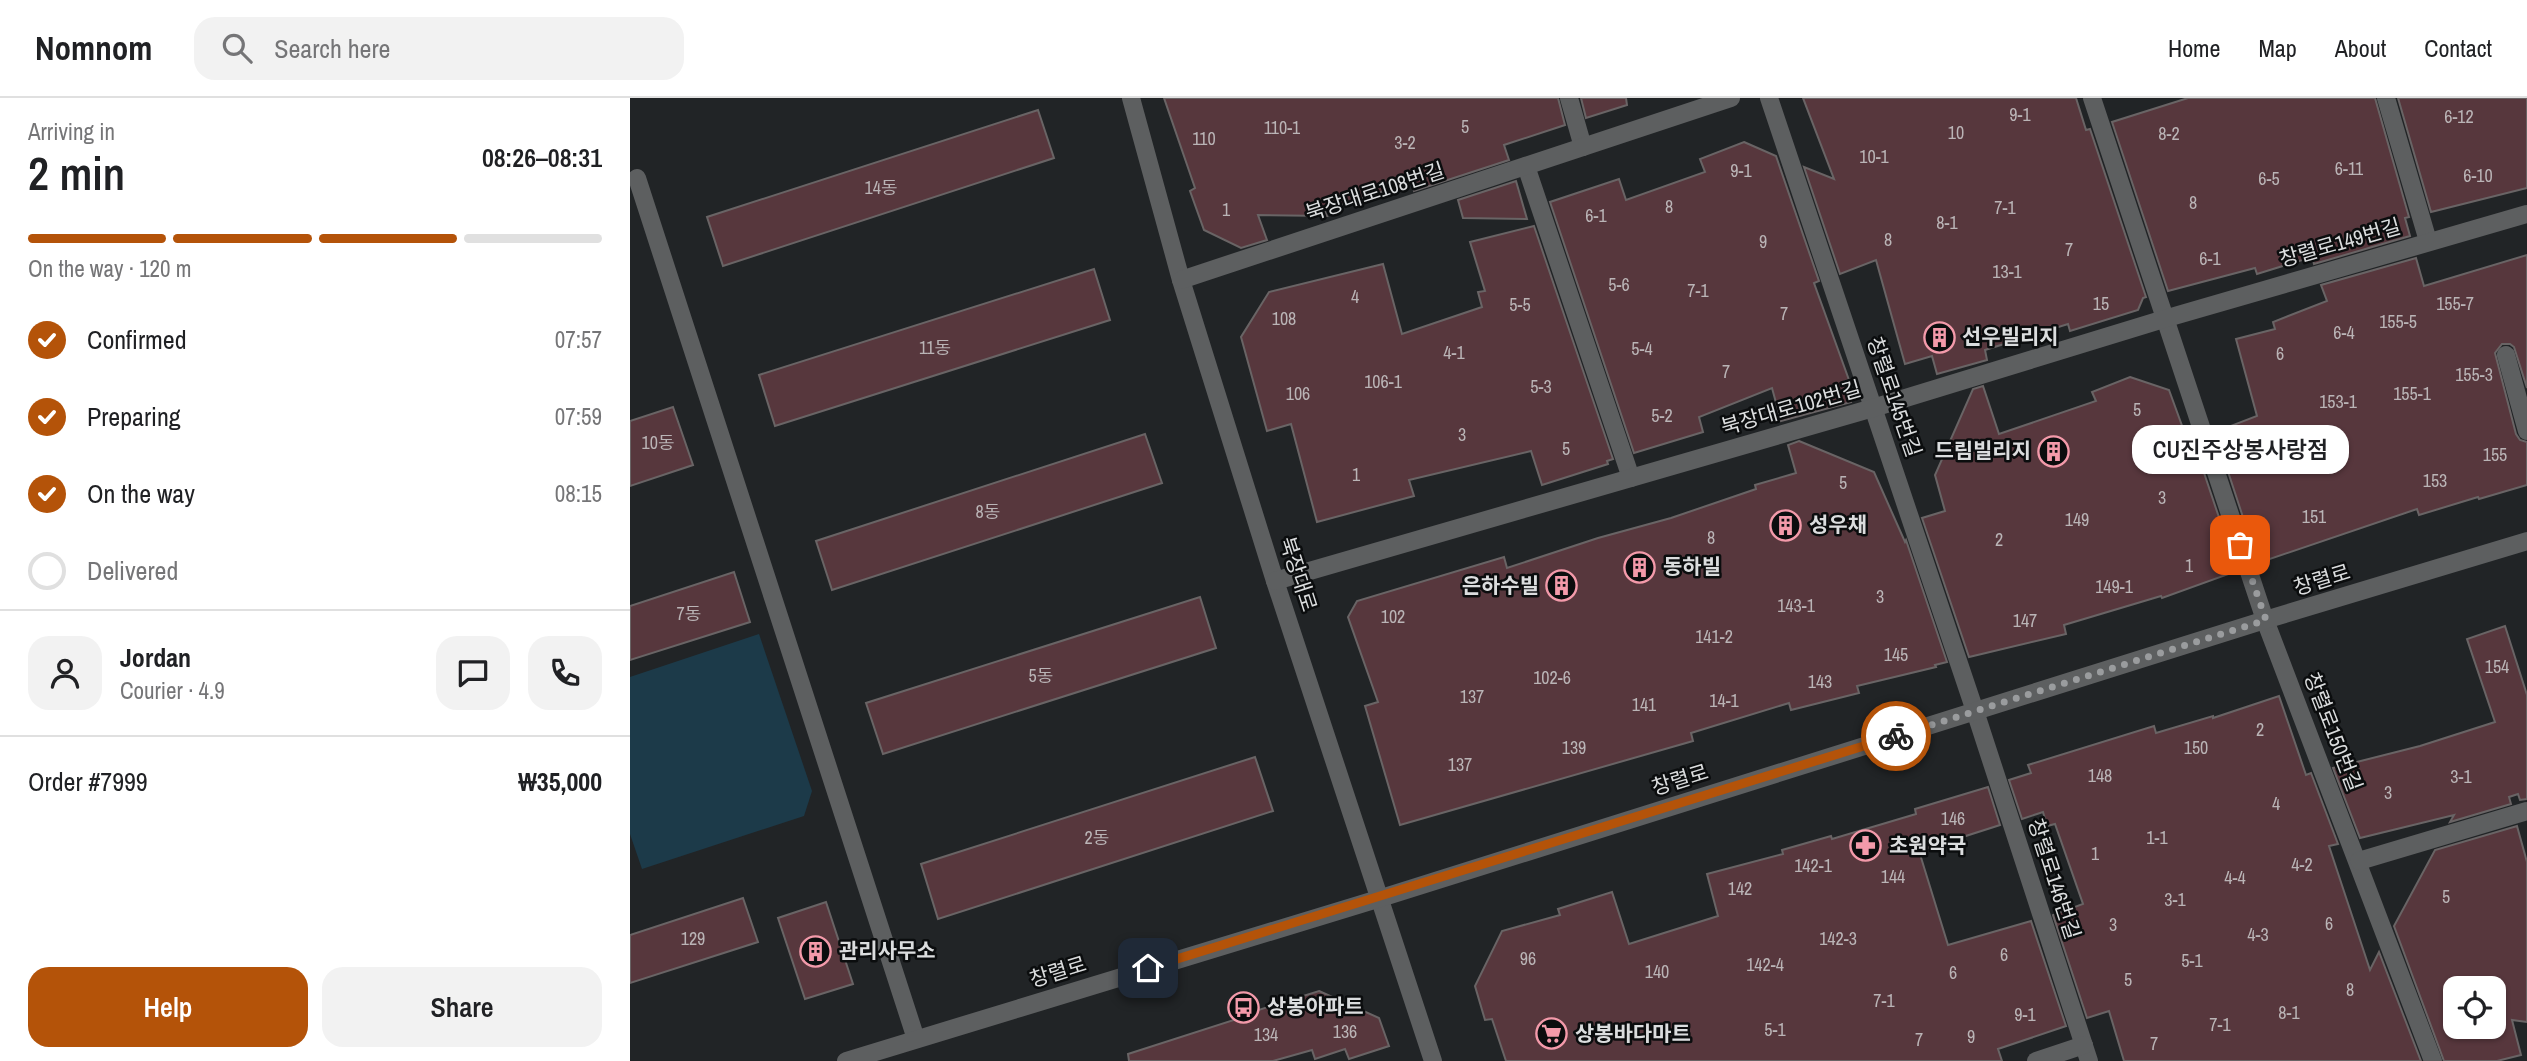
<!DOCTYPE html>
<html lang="en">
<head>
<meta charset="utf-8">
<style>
  body { margin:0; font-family:"Archivo Narrow","Noto Sans KR",sans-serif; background:#f2f2f2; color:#202124; height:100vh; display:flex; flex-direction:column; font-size:26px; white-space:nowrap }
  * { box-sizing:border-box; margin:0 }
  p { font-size:23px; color:#757577 }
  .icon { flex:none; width:38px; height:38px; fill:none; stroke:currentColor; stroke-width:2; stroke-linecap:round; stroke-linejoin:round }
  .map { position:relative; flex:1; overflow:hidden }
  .drawer { display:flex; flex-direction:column; background:#fff; width:630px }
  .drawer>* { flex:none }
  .buttons { position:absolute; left:1813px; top:878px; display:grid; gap:14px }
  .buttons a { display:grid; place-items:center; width:63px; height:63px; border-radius:14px; background:#fff; box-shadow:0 2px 5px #0004; font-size:35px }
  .pin { position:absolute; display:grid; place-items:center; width:60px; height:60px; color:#fff; margin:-30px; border-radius:14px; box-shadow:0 4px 10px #0006 }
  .courier { position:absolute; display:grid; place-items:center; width:70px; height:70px; margin:-35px; border:5px solid #b45309; border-radius:50%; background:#fff; color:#222; box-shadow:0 2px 9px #0007 }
  .bubble { position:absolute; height:49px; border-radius:21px; background:#fff; box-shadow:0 2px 5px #0004; font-size:23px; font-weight:600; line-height:49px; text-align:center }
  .head em { font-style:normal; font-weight:600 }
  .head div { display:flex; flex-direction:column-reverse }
  .head { display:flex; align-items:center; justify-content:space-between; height:119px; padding:0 28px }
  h1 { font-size:46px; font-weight:600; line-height:52px }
  .bar { display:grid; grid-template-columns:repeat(4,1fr); gap:10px 7px; align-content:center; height:84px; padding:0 28px }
  .bar i { height:9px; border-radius:5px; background:#e0e0e0 }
  .bar .selected { background:#b45309 }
  .bar p { grid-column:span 4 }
  .line { display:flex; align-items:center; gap:18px; padding:0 28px; border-top:2px solid #e0e0e0 }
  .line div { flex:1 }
  .round { display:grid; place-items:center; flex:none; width:74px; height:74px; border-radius:21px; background:#f2f2f2 }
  ol { padding:0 28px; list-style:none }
  li { display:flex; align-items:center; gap:21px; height:77px }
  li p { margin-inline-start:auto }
  li .icon { padding:7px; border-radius:50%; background:#b45309; color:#fff; stroke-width:4 }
  li:last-child { color:#757577 }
  li i { width:38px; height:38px; border:4px solid #e0e0e0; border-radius:50% }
  .action { display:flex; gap:14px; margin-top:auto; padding:14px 28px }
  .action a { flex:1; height:80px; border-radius:21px; background:#b45309; color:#fff; font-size:28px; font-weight:600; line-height:80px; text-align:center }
  .action a+a { background:#f2f2f2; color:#202124 }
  header { display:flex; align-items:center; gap:42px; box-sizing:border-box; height:98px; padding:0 35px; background:#fff; border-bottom:2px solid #e0e0e0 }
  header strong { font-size:33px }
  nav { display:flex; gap:38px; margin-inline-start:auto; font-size:24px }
  .search { width:490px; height:63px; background:#f2f2f2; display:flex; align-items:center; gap:18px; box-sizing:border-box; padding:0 24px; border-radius:21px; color:#757577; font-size:26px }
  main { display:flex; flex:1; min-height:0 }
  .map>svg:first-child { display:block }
</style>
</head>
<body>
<header>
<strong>Nomnom</strong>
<div class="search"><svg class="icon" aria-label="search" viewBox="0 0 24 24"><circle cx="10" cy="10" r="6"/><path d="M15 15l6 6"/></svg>Search here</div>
<nav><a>Home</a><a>Map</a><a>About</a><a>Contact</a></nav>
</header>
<main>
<section class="drawer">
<div class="head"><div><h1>2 min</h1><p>Arriving in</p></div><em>08:26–08:31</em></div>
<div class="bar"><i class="selected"></i><i class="selected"></i><i class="selected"></i><i></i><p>On the way · 120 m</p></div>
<ol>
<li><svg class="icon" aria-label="check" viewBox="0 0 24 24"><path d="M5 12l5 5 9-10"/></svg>Confirmed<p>07:57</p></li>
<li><svg class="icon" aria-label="check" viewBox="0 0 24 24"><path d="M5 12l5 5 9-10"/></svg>Preparing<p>07:59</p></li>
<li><svg class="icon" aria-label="check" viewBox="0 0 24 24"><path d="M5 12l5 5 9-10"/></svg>On the way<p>08:15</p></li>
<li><i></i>Delivered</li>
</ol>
<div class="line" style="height:126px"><a class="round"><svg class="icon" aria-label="person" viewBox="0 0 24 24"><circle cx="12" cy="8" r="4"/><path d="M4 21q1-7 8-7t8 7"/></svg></a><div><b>Jordan</b><p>Courier · 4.9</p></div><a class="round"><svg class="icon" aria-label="chat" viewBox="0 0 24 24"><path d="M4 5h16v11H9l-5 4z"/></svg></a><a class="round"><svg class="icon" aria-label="phone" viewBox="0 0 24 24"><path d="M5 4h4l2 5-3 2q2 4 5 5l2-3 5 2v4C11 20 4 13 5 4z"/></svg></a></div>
<div class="line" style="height:91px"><div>Order #7999</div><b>₩35,000</b></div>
<div class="action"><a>Help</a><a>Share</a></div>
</section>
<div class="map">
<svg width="1897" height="963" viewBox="0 0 1897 963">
  <rect width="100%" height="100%" fill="#212426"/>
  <path fill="#1c3a49" d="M129,536L182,693L174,718L12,771L0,736V579Z"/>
  <g fill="#57373d" stroke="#696465" stroke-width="2" fill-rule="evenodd">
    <path d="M534,0H928L935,27L874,47L879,62L784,93L782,84L694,112L697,118L628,117L637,142L611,150L574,132L560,93L565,90Z"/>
    <path d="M951,0H996L997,7L956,20Z"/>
    <path d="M1173,0H1446L1456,32L1460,31L1516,199L1513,200L1508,212L1440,233L1438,226L1355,252L1357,262L1307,276L1302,258L1275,266L1246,162L1210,176L1174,69L1204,81Z"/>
    <path d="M1558,0H1745L1779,119L1775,120L1780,138L1684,166L1682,159L1627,176L1625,170L1538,193L1482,24Z"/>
    <path d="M1768,0H1897V90L1801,114Z"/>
    <path d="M408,12L424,60L93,168L77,119Z"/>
    <path d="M1114,44L1146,58L1189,183L1184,185L1219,282L1215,283L1221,304L1151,323L1142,290L1069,319L1073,334L1004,355L920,104L989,81L996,102L1075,74L1070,61Z"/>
    <path d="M886,83L897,121L833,120L828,102Z"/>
    <path d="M904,128L983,361L977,363L978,366L912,387L901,353L779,382L784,398L687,424L661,326L637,333L611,239L639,194L753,166L772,236L852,209L848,194L855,193L840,144Z"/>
    <path d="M1897,157V290L1884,249L1880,246H1872L1865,255L1886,336L1890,342L1897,344V387L1849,401L1848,399L1789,417L1787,411L1628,465L1585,334L1627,318L1606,241L1645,231L1643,224L1697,203L1691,187L1786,160L1794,188Z"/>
    <path d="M464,171L480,222L145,328L129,277Z"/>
    <path d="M1500,279L1539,292L1558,344L1563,342L1607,473L1532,500L1531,498L1434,527L1436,536L1339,559L1292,420L1315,413L1305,377L1343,291L1353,288L1369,336L1466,303L1462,294Z"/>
    <path d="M43,309L63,367L0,388V323Z"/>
    <path d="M515,336L532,385L202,492L186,443Z"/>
    <path d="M1169,343L1244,374L1275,444L1276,442L1317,564L1305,567L1306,569L1227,588L1229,595L1161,612L1159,605L1061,635L1063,643L770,727L735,608L748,604L718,519L727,503L874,459L877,470L968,440L1041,420L1126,391L1125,387L1166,375L1158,347Z"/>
    <path d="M104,474L120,524L0,562V508Z"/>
    <path d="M570,499L586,550L253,656L236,605Z"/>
    <path d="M1875,528L1897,597V701L1890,702L1888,696L1879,699L1881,706L1820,724L1824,717L1730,740L1703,670L1790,648L1865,624L1837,541Z"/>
    <path d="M1649,598L1676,677L1681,675L1708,746L1699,748L1740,872L1749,854L1791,963H1494L1479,913L1457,920L1423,817L1453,806L1425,726L1417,728L1413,714L1392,721L1379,682L1401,675L1398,667L1524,628L1526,635L1583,618V620Z"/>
    <path d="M625,659L643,713L308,821L291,766Z"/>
    <path d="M1358,689L1370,727L1289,753L1318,847L1401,823L1436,928L1368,951L1372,963H876L862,921L855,922L845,888L872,833L930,817L928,811L982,794L999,846L1088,818L1077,776L1153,756L1152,752L1201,738L1202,741L1286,716L1285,711Z"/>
    <path d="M1887,728L1897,764V924L1882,922L1891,957L1867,963H1814L1764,828L1805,752ZM1825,891H1864V929H1825Z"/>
    <path d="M113,800L128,844L0,885V837Z"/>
    <path d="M196,804L223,886L175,901L148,820Z"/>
    <path d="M689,893L749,920L759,948L719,961L715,951L685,961L682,952L643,963H499L498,956L604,922L603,920Z"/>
  </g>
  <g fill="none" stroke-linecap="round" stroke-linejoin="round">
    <g stroke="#5d5f60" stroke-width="18">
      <path d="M501,0L551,182L645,483L803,963"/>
      <path d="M939,0L953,49"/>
      <path d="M1139,0L1345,613L1459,963"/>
      <path d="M1462,0L1635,522L1803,963"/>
      <path d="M1756,0L1798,143"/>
      <path d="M896,68L1001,380"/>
      <path d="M7,80L286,941"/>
      <path d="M551,182L1101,0"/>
      <path d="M1876,257L1897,333"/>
      <path d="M645,483L1243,310L1534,221L1897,116"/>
      <path d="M1729,763L1897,713"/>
      <path d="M216,963L751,800L1635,522L1897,443"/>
      <path d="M1406,963L1454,947"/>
    </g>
  </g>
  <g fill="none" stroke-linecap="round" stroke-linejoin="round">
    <path stroke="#9a9c9e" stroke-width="7" stroke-dasharray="0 12.6" d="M1266,638L1636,522L1610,447"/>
    <path stroke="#b45309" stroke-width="9" d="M518,870L1266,638"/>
  </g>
  <defs>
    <symbol id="building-ring" viewBox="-11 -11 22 22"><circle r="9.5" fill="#0b0d0e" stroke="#f39aaa" stroke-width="1.5"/><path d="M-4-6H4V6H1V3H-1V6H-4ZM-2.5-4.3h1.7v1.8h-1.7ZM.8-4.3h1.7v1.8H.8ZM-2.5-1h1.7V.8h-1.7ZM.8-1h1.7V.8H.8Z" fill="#f39aaa"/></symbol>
    <symbol id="pharmacy-ring" viewBox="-11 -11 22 22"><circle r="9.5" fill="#0b0d0e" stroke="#f39aaa" stroke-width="1.5"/><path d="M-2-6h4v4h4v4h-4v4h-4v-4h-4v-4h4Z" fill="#f39aaa"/></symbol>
    <symbol id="bus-ring" viewBox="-11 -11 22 22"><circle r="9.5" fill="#0b0d0e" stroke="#f39aaa" stroke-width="1.5"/><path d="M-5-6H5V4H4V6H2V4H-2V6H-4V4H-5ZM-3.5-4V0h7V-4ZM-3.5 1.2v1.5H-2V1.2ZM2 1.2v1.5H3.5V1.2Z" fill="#f39aaa"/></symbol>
    <symbol id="supermarket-ring" viewBox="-11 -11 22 22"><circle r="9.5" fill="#0b0d0e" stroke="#f39aaa" stroke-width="1.5"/><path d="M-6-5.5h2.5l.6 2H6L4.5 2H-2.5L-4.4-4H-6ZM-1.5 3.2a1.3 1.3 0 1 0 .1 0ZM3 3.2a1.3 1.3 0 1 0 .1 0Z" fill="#f39aaa"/></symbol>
  </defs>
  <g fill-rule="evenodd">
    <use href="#building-ring" x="1292" y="222" width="35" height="35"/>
    <use href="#building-ring" x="1406" y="336" width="35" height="35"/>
    <use href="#building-ring" x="1138" y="410" width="35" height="35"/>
    <use href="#building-ring" x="992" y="452" width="35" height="35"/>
    <use href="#building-ring" x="914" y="470" width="35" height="35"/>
    <use href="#pharmacy-ring" x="1218" y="730" width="35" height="35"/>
    <use href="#building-ring" x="168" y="836" width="35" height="35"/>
    <use href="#bus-ring" x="596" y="892" width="35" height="35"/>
    <use href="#supermarket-ring" x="904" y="918" width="35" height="35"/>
  </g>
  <g text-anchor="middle" stroke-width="5" stroke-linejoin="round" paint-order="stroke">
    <g font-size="18" fill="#bab4b6">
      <text x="1390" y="23">9-1</text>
      <text x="1829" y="25">6-12</text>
      <text x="835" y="35">5</text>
      <text x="652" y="36">110-1</text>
      <text x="1326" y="41">10</text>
      <text x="1539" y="42">8-2</text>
      <text x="574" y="47">110</text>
      <text x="775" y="51">3-2</text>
      <text x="1244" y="65">10-1</text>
      <text x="1719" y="77">6-11</text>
      <text x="1111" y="79">9-1</text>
      <text x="1848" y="84">6-10</text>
      <text x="1639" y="87">6-5</text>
      <text x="251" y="96">14동</text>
      <text x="1563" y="111">8</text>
      <text x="1039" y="115">8</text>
      <text x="1375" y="116">7-1</text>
      <text x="596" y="118">1</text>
      <text x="966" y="124">6-1</text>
      <text x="1317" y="131">8-1</text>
      <text x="1258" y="148">8</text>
      <text x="1133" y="150">9</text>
      <text x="1439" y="158">7</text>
      <text x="1580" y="167">6-1</text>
      <text x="1377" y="180">13-1</text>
      <text x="989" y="193">5-6</text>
      <text x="1068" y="199">7-1</text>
      <text x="725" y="205">4</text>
      <text x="1471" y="212">15</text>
      <text x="1825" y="212">155-7</text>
      <text x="890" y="213">5-5</text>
      <text x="1154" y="222">7</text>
      <text x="654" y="227">108</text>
      <text x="1768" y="230">155-5</text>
      <text x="1714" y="241">6-4</text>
      <text x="305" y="256">11동</text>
      <text x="1012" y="257">5-4</text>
      <text x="824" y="261">4-1</text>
      <text x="1650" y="262">6</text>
      <text x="1096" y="280">7</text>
      <text x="1844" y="283">155-3</text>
      <text x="753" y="290">106-1</text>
      <text x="911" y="295">5-3</text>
      <text x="668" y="302">106</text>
      <text x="1782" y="302">155-1</text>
      <text x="1708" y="310">153-1</text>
      <text x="1507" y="318">5</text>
      <text x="1032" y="324">5-2</text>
      <text x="832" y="343">3</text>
      <text x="28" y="351">10동</text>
      <text x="936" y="357">5</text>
      <text x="1865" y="363">155</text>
      <text x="726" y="383">1</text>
      <text x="1805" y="389">153</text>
      <text x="1213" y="391">5</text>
      <text x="1532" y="406">3</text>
      <text x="358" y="420">8동</text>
      <text x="1684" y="425">151</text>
      <text x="1447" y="428">149</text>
      <text x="1081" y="446">8</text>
      <text x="1369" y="448">2</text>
      <text x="1559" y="474">1</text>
      <text x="1484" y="495">149-1</text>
      <text x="1250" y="505">3</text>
      <text x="1166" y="514">143-1</text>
      <text x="59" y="522">7동</text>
      <text x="763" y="525">102</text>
      <text x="1395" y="529">147</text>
      <text x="1084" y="545">141-2</text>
      <text x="1266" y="563">145</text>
      <text x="1867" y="575">154</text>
      <text x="411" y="584">5동</text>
      <text x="922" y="586">102-6</text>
      <text x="1190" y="590">143</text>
      <text x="842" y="605">137</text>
      <text x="1094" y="609">14-1</text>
      <text x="1014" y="613">141</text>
      <text x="1630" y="638">2</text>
      <text x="944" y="656">139</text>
      <text x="1566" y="656">150</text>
      <text x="830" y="673">137</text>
      <text x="1470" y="684">148</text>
      <text x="1831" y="685">3-1</text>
      <text x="1758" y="701">3</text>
      <text x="1646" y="712">4</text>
      <text x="1323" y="727">146</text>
      <text x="467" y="746">2동</text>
      <text x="1527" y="746">1-1</text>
      <text x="1465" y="762">1</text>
      <text x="1672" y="773">4-2</text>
      <text x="1183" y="774">142-1</text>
      <text x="1263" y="785">144</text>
      <text x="1605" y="786">4-4</text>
      <text x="1110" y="797">142</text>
      <text x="1816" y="805">5</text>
      <text x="1545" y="808">3-1</text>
      <text x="1699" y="832">6</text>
      <text x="1483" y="833">3</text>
      <text x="1628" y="843">4-3</text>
      <text x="63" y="847">129</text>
      <text x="1208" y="847">142-3</text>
      <text x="1374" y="863">6</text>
      <text x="898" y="867">96</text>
      <text x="1562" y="869">5-1</text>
      <text x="1135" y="873">142-4</text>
      <text x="1027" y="880">140</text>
      <text x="1323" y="881">6</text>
      <text x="1498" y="888">5</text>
      <text x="1720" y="898">8</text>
      <text x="1254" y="909">7-1</text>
      <text x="1659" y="921">8-1</text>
      <text x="1395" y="923">9-1</text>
      <text x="1590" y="933">7-1</text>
      <text x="1145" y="938">5-1</text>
      <text x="715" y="940">136</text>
      <text x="636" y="943">134</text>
      <text x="1341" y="945">9</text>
      <text x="1289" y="948">7</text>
      <text x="1524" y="952">7</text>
    </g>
    <g font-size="21" fill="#dbddde" stroke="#0b0d0e">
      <text transform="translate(745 94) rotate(-18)" y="7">북장대로108번길</text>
      <text transform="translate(1710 145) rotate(-16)" y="7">창렬로149번길</text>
      <text transform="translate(1264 299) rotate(71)" y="7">창렬로145번길</text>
      <text transform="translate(1161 310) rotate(-16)" y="7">북장대로102번길</text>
      <text transform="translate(668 476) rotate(72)" y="7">북장대로</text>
      <text transform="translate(1692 482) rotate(-17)" y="7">창렬로</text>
      <text transform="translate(1703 634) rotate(69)" y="7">창렬로150번길</text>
      <text transform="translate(1050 682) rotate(-17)" y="7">창렬로</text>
      <text transform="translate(1424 781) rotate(72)" y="7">창렬로146번길</text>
      <text transform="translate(428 874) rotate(-17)" y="7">창렬로</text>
    </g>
    <g font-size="21" font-weight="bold" fill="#dbddde" stroke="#0b0d0e" text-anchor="start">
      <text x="1332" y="246">선우빌리지</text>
      <text x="1401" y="360" text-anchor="end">드림빌리지</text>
      <text x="1179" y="434">성우채</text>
      <text x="1033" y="476">동하빌</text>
      <text x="909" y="495" text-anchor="end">은하수빌</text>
      <text x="1259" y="755">초원약국</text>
      <text x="209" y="860">관리사무소</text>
      <text x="637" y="916">상봉아파트</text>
      <text x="945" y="943">상봉바다마트</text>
    </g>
  </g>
</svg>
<div class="buttons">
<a><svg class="icon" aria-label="locate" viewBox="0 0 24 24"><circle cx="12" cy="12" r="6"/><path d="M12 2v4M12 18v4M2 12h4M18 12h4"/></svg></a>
</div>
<div class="pin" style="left:1610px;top:447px;background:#ea580c"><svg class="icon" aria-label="bag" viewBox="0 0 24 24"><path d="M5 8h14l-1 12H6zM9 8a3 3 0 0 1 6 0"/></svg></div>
<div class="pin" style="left:518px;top:870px;background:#1f2937"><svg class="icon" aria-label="home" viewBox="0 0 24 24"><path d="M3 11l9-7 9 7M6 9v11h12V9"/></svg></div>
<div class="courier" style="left:1266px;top:638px"><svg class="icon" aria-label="bike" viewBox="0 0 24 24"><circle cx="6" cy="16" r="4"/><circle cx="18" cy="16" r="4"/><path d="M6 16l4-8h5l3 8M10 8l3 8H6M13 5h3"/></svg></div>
<div class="bubble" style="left:1502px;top:327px;width:217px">CU진주상봉사랑점</div>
</div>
</main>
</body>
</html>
